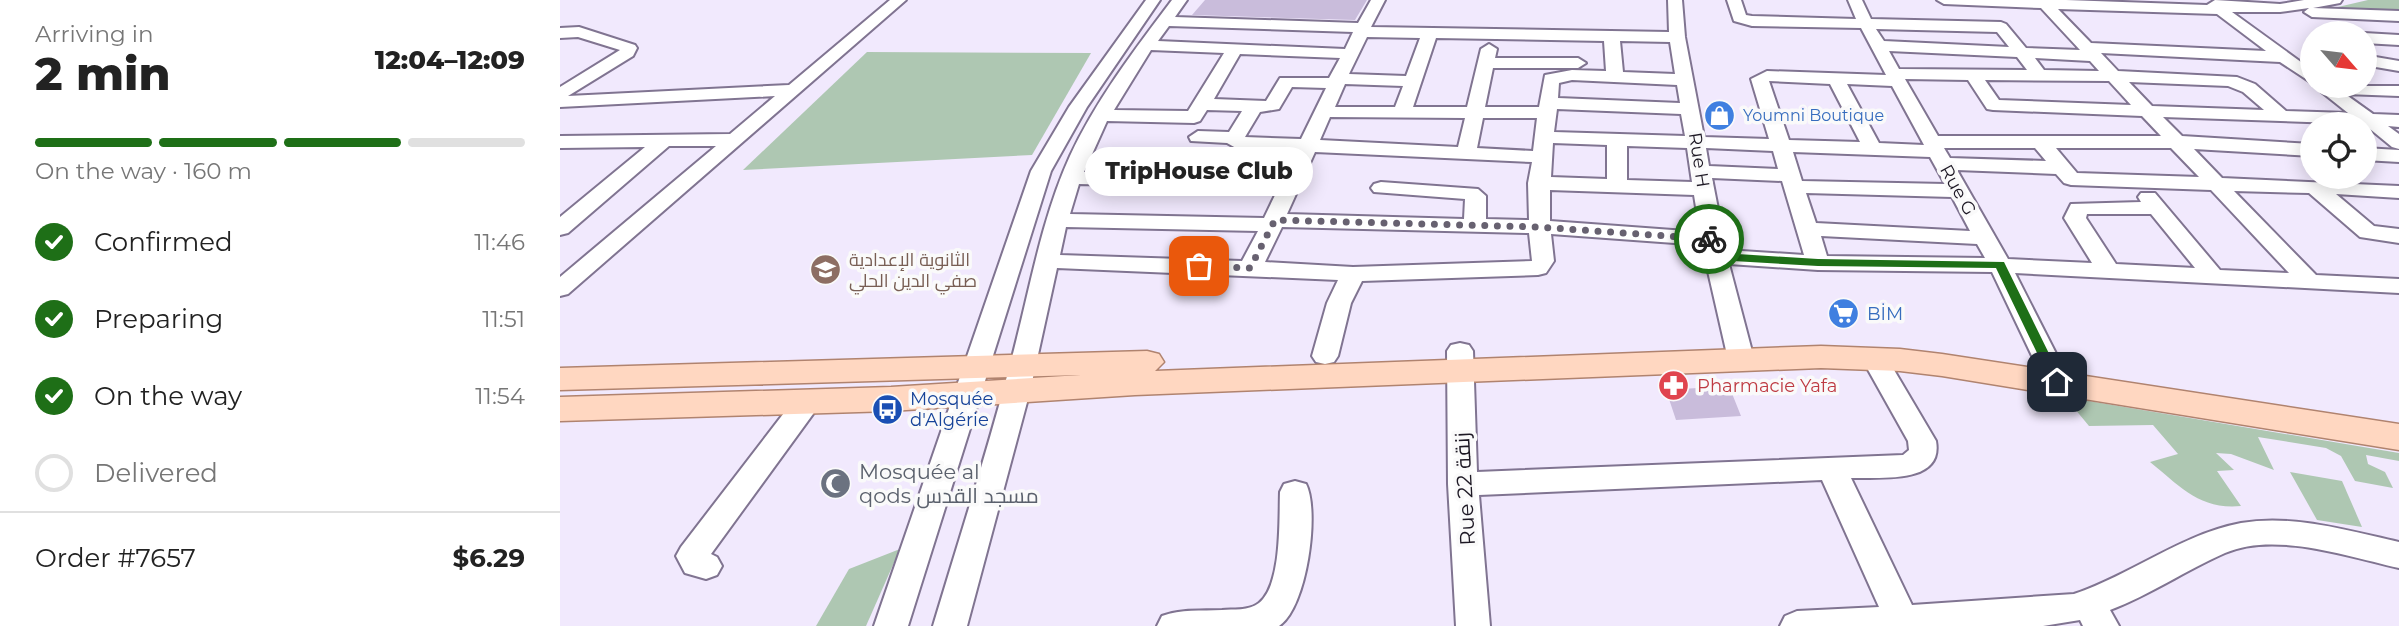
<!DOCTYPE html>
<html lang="en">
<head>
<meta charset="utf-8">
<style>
  body { margin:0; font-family:Montserrat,Cairo,sans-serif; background:#f2f2f2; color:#222; height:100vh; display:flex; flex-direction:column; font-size:26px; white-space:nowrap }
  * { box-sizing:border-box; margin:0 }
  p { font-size:23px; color:#767676 }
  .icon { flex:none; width:38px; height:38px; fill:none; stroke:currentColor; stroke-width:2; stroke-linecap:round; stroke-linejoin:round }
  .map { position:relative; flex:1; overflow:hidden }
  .details { display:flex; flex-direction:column; background:#fff; width:560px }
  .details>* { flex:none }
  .needle { width:46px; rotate:118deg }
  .buttons { position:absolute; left:1740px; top:21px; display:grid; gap:14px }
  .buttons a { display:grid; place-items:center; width:77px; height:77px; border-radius:50%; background:#fff; box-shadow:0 4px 18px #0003; font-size:35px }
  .pin { position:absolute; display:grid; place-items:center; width:60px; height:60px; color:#fff; margin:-30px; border-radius:14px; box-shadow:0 4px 10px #0006 }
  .courier { position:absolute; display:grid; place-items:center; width:70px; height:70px; margin:-35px; border:5px solid #1e6f17; border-radius:50%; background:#fff; color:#222; box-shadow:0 2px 9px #0007 }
  .bubble { position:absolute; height:49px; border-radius:24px; background:#fff; box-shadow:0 4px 18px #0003; font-size:23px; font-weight:800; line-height:49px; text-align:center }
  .head em { font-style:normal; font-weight:800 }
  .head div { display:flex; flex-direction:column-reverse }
  .head { display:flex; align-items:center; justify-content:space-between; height:119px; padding:0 35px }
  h1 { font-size:46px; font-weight:800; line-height:52px }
  .bar { display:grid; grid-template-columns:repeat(4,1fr); gap:10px 7px; align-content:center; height:84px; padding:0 35px }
  .bar i { height:9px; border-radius:5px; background:#e0e0e0 }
  .bar .selected { background:#1e6f17 }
  .bar p { grid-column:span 4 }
  .line { display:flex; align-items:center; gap:18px; padding:0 35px; border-top:2px solid #e0e0e0 }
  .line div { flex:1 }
  ol { padding:0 35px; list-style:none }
  li { display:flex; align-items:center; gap:21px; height:77px }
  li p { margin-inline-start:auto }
  li .icon { padding:7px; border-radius:50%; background:#1e6f17; color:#fff; stroke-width:4 }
  li:last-child { color:#767676 }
  li i { width:38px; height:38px; border:4px solid #e0e0e0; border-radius:50% }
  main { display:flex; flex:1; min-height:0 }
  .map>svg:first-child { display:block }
</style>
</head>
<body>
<main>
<section class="details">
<div class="head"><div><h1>2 min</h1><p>Arriving in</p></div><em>12:04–12:09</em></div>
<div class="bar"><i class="selected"></i><i class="selected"></i><i class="selected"></i><i></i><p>On the way · 160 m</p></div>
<ol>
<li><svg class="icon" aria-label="check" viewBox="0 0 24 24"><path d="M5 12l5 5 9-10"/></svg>Confirmed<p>11:46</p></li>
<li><svg class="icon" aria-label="check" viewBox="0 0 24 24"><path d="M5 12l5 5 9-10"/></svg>Preparing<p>11:51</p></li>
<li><svg class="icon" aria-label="check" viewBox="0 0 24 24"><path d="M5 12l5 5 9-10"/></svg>On the way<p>11:54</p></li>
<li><i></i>Delivered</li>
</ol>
<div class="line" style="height:91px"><div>Order #7657</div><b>$6.29</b></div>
</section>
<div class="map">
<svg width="1839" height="626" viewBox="0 0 1839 626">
  <rect width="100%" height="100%" fill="#f1e9fd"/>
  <g fill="#aec7b2">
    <path d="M1808,0H1839V12L1765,10Z"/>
    <path d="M307,52L531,53L472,155L183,170Z"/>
    <path d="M1505,397L1839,453V461L1806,455L1808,464L1825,472L1833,488L1795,481L1781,456L1766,448L1698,437L1714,470L1671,454L1656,453L1674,470L1657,471L1681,506C1639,510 1620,486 1590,462L1618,454L1593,425L1529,426Z"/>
    <path d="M1730,472L1782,481L1802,527L1757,520Z"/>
    <path d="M340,549L306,626H256L289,569Z"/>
  </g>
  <g fill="#c9bcdb">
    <path d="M645,0H807L795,20L632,15Z"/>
    <path d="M1169,386L1181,416L1116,420L1106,390Z"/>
  </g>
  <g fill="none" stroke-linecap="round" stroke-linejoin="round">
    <defs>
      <g id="minor">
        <path d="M330,0H346L8,294L0,296V277L156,146H109L8,233L0,235V217L85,147L0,148V136L170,134L215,96L0,107V87L60,50L18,37L0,38V28L19,27L75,45L77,48L73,56L8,96L229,85Z"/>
        <path d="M586,0H600L527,107L491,171L348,626H314L471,171L509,107Z"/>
        <path d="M612,0H627L615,17L798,23L811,0H825L811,27L1109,32L1108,0H1122L1125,37L1144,137L1209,139L1191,79L1207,71L1326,75L1301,28L1192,26L1174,21L1167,0H1181L1186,15L1192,16L1296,19L1288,0H1302L1311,19L1441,22L1446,24L1466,48L1520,50L1481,8L1384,4L1377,0H1506L1647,5L1655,0L1720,4L1744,0H1782L1780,3L1753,8L1839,11V21L1752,17L1744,12L1749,8L1720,12H1672L1752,70V83L1720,62L1541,53L1558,71L1677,77L1695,84L1726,111L1788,113L1754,86H1839V96L1785,94L1813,114L1839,115V127L1828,126L1839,134V149L1832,147L1804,124L1603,117L1622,136L1752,144V156L1634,149L1662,178L1839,186V198L1776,194L1814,226L1839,229V243L1800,237L1749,193L1674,191L1756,275L1839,279V293L1455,273L1510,381L1506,387L1497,390L1488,387L1484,381L1432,272L1258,270L1169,264L1194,359L1190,365L1181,367L1172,365L1168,359L1142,245L991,234L994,261L986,273L978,275L802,281L791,303L778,356L774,362L765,364L756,362L752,356L767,303L778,280L497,268L470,391L407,626H373C399,539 427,453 450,365C469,295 480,222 510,156C536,100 575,49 612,0ZM1498,9L1657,14L1706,51L1531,43ZM609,26L793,32L785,49L598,41ZM1316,29L1437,32L1449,47L1324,41ZM807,37L860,38L846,76L789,74ZM876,38L1044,41L1046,71L1012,70L985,75L979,107H925L933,68H1018L1026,63L1018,58H935L937,49L929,44L921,49L907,107H853ZM1060,41L1110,42L1115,74L1063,72ZM591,50L664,53L628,111L554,110ZM1329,51L1457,57L1467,70L1339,69ZM680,54L780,58L769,78H720L706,101L654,99ZM1475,58L1530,61L1539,71L1484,70ZM1345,79L1408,80L1427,109L1433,110L1582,116L1601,136H1378ZM1012,80L1117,85L1120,103L998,98L999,83ZM1425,80L1549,81L1571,105L1439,100ZM1209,81L1270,84L1300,142L1229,140ZM1569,82L1668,86L1683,92L1704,110L1592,106ZM785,84L843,86L835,107H775ZM1287,84L1332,86L1364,145L1319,143ZM732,87L766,88L741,139L685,137L700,112L719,109ZM997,109L1121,114L1125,136L994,132ZM647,110L682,111L669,132L638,131L629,137L631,141L667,143L676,148L736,151L724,177L524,172L547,121L634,123L640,121ZM770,117L905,118L898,147L760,140ZM923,118H977L973,151L917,148ZM993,143L1047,145V179L991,177ZM1067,146L1127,148L1132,182L1067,180ZM1146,148L1213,151L1218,169L1149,166ZM1384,148H1475L1486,161L1390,158ZM1496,148H1611L1639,177L1517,173ZM755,152L972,162L968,183L969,220L926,219V196L918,189L821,182L814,184L811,188L814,192L905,199L904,219L727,214ZM1233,152L1370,157L1385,184L1242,181ZM1397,170L1496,174L1504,183L1511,185L1651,190L1729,273L1660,270L1595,193H1581L1578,197L1581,202L1511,204L1504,218L1532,263L1448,259ZM1152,178L1222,181L1244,255L1166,250ZM519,184L718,189L704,218L510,214ZM990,190L1134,195L1140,232L990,221ZM1246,193L1392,197L1410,231L1256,223ZM1527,214H1591L1635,268L1556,264L1526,218ZM506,227L698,231L682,261L500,255ZM722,227L969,233L972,261L793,267L705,262ZM1261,236L1417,244L1425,258L1267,256Z"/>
        <path d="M1804,33L1839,35V45L1804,43Z"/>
        <path d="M1804,55L1839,61V71L1804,65Z"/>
        <path d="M1804,148L1839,150V162L1804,160Z"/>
        <path d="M900,343L909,345L913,351L917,472L1343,455L1349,450L1348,441L1302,359L1306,353L1315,351L1324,353L1376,441C1384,485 1319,477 1291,478L1352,605L1514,594C1571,575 1622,534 1681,523C1734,514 1788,531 1839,542V568C1789,557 1715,531 1665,553C1626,570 1590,595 1550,610L1559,626H1523L1520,620L1483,626H1220L1225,616L1237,611L1319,607L1262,480L919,495L930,626H896L888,484L887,351L891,345Z"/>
        <path d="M247,394L257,396L261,403L151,554L157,557L162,566L157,575L146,579L125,573L116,556L121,547L237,396Z"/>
        <path d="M735,481L746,484C760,511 747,608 719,626H597L602,616C621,609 641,611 662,610C673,609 689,611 699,603C722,585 719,520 720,492L724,484Z"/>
      </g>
      <path id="major" d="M1261,346L1340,349L1382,354L1839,424V450L1382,376L1340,371L1261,368L575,395L331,411L0,421V397L331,387L521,375L0,390V368L587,351L599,354L604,362L595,371Z"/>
    </defs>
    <use href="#minor" stroke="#807491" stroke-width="4"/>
    <use href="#major" stroke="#b0836f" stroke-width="3"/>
    <use href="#minor" fill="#fff" fill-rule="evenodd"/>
    <use href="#major" fill="#ffd7c1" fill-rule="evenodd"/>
  </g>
  <path fill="#1e6f17" d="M1149,236L1157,239L1161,253L1258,259L1444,262L1503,382L1497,386L1491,382L1436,268L1258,266L1156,260L1151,256L1148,241L1144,239Z"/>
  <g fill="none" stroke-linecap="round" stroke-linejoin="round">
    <path stroke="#676170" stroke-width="7" stroke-dasharray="0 12.6" d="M639,266L690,268L715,220L978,227L1149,239"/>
  </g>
  <defs>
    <symbol id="shop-disc" viewBox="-11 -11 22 22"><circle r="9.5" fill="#3f7fe0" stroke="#fafafa"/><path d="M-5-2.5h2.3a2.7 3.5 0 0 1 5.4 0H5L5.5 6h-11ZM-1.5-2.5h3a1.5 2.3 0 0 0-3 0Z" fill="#fff"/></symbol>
    <symbol id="school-disc" viewBox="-11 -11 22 22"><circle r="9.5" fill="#8d6e63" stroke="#fafafa"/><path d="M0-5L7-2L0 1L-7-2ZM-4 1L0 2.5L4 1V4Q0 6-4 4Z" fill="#fff"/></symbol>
    <symbol id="supermarket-disc" viewBox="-11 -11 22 22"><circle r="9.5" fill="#3f7fe0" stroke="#fafafa"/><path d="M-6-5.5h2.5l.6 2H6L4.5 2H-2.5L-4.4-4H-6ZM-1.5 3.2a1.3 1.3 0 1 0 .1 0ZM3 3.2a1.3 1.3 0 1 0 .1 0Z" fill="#fff"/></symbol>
    <symbol id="pharmacy-disc" viewBox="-11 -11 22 22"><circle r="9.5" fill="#e0444e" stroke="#fafafa"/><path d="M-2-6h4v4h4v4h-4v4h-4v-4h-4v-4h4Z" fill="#fff"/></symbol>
    <symbol id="bus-disc" viewBox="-11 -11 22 22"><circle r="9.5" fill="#1a4fb4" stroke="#fafafa"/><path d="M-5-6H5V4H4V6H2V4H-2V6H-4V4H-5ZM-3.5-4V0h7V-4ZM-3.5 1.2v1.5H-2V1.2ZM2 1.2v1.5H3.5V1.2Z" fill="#fff"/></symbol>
    <symbol id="mosque-disc" viewBox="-11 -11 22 22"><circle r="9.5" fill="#6b7280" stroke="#fafafa"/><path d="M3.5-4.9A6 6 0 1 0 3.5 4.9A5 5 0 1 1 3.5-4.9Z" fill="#fff"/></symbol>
  </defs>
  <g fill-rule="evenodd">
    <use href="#shop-disc" x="1142" y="98" width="35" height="35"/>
    <use href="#school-disc" x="248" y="252" width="35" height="35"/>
    <use href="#supermarket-disc" x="1266" y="296" width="35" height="35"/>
    <use href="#pharmacy-disc" x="1096" y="368" width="35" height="35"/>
    <use href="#bus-disc" x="310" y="392" width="35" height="35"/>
    <use href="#mosque-disc" x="258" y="466" width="35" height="35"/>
  </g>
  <g text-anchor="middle" stroke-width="7" stroke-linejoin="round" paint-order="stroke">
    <g font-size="16" fill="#366cbe" stroke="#fafafa" text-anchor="start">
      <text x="1183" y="121">Youmni Boutique</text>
    </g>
    <g font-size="18" fill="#1d1824" stroke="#fafafa">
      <text transform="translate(1139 160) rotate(81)" y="6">Rue H</text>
      <text transform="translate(1398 190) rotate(61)" y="6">Rue G</text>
    </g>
    <g font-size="18" fill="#785e54" stroke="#fafafa" text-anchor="start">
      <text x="289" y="266">الثانوية الإعدادية<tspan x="289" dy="21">صفي الدين الحلي</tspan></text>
    </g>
    <g font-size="18" fill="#366cbe" stroke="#fafafa" text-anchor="start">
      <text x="1307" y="320">BİM</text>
    </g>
    <g font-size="18" fill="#be3a42" stroke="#fafafa" text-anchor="start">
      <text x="1137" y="392">Pharmacie Yafa</text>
    </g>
    <g font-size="18" fill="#164399" stroke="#fafafa" text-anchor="start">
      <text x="350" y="405">Mosquée<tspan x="350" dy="21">d'Algérie</tspan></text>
    </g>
    <g font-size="21" fill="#5b616d" stroke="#fafafa" text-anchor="start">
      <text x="299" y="479">Mosquée al<tspan x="299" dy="24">qods مسجد القدس</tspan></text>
    </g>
    <g font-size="21" fill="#1d1824" stroke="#fafafa">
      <text transform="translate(905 489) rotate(-93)" y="7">Rue 22 زنقة</text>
    </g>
  </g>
</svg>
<div class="buttons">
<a><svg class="needle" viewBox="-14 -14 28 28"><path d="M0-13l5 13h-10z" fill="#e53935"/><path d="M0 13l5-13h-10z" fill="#767676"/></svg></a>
<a><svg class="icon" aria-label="locate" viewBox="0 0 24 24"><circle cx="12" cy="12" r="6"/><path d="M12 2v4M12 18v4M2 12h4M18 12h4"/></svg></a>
</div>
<div class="pin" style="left:639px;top:266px;background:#ea580c"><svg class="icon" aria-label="bag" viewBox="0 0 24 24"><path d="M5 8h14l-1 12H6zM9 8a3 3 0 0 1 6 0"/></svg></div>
<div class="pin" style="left:1497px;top:382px;background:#1f2937"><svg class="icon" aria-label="home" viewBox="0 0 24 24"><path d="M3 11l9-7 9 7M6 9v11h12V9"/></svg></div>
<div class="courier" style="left:1149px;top:239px"><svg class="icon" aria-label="bike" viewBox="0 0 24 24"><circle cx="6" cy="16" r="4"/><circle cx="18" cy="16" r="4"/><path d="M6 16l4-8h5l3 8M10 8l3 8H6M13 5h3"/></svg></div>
<div class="bubble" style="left:525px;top:147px;width:228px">TripHouse Club</div>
</div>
</main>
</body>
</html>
